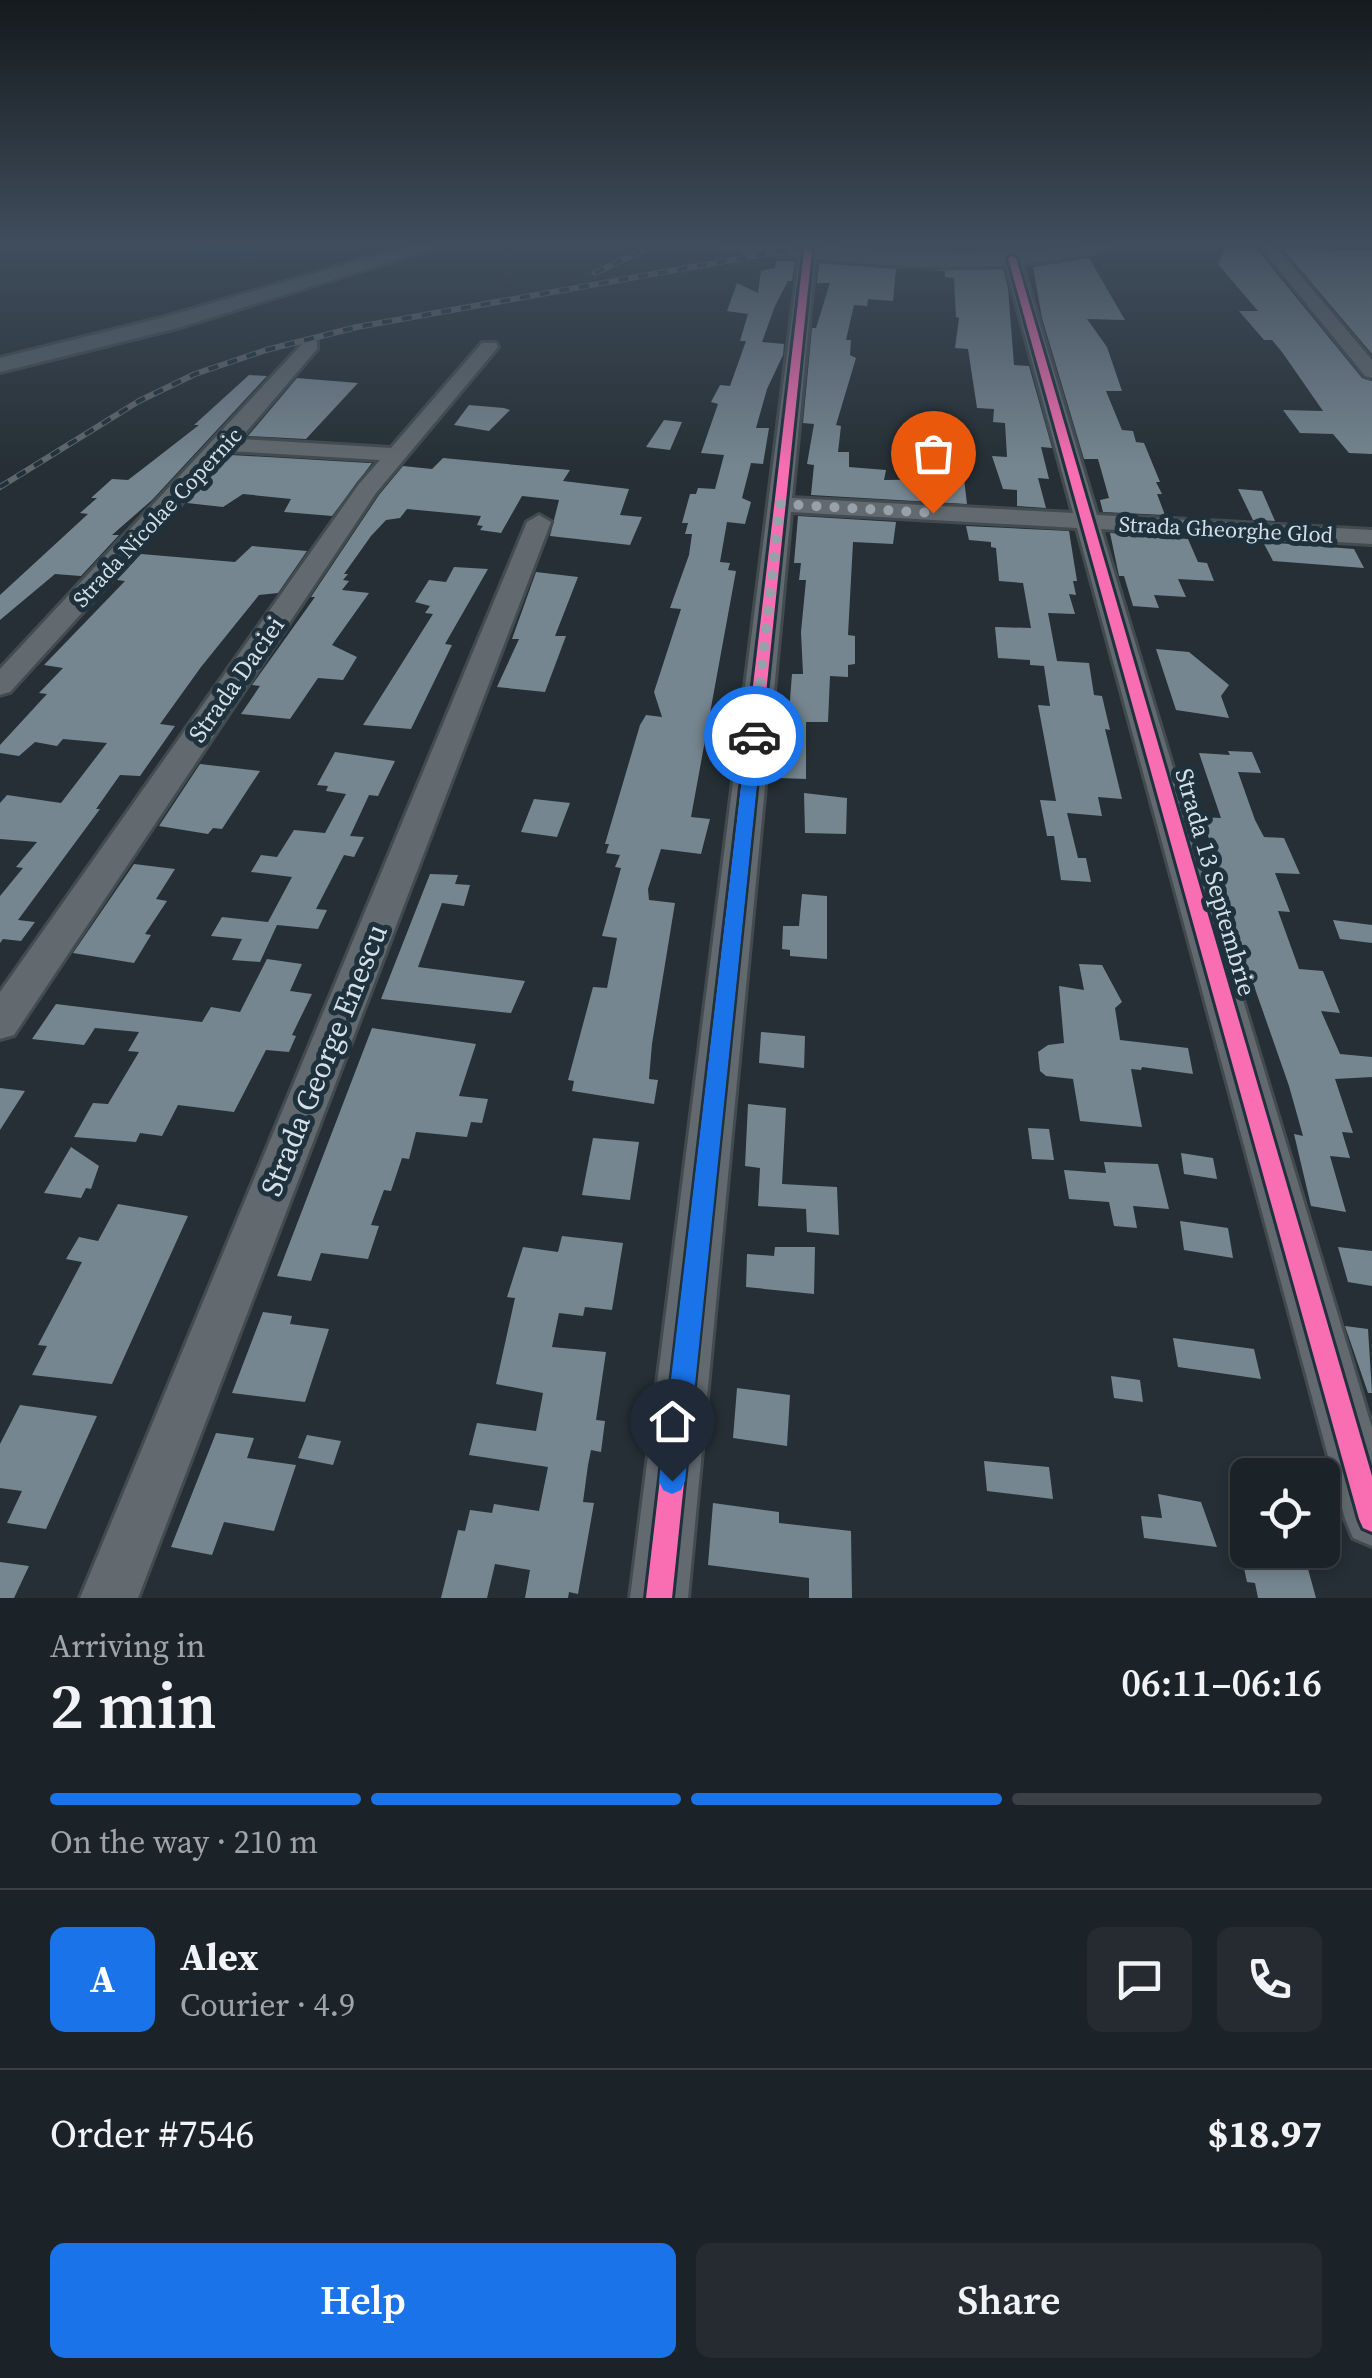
<!DOCTYPE html>
<html lang="en">
<head>
<meta charset="utf-8">
<style>
  body { margin:0; font-family:"Source Serif 4",serif; background:#252b30; color:#f1f3f6; height:100vh; display:flex; flex-direction:column; font-size:38px; white-space:nowrap }
  * { box-sizing:border-box; margin:0 }
  p { font-size:32px; color:#a0a4a8 }
  .icon { flex:none; width:55px; height:55px; fill:none; stroke:currentColor; stroke-width:2; stroke-linecap:round; stroke-linejoin:round }
  .map { position:relative; height:1598px; overflow:hidden }
  .panel { display:flex; flex-direction:column; background:#1c2328; flex:1 }
  .panel>* { flex:none }
  .tools { position:absolute; left:1230px; top:1458px; display:grid; gap:20px }
  .tools a { display:grid; place-items:center; width:110px; height:110px; border-radius:15px; background:#1c2328; box-shadow:0 5px 15px #0003,0 0 0 2px #3a4045; font-size:50px }
  .pin { position:absolute; display:grid; place-items:center; width:85px; height:85px; color:#fff; margin:-102px -42px; border-radius:50% 50% 50% 0; rotate:-45deg; box-shadow:0 0 10px #0007 }
  .pin .icon { rotate:45deg }
  .courier { position:absolute; display:grid; place-items:center; width:100px; height:100px; margin:-50px; border:8px solid #1a73e8; border-radius:50%; background:#fff; color:#222; box-shadow:0 2px 12px #0007 }
  .head em { font-style:normal; font-weight:600 }
  .head div { display:flex; flex-direction:column-reverse }
  .head { display:flex; align-items:center; justify-content:space-between; height:170px; padding:0 50px }
  h1 { font-size:65px; font-weight:600; line-height:75px }
  .bar { display:grid; grid-template-columns:repeat(4,1fr); gap:15px 10px; align-content:center; height:120px; padding:0 50px }
  .bar i { height:12px; border-radius:8px; background:#3a4045 }
  .bar .current { background:#1a73e8 }
  .bar p { grid-column:span 4 }
  .line { display:flex; align-items:center; gap:25px; padding:0 50px; border-top:2px solid #3a4045 }
  .line div { flex:1 }
  .round { display:grid; place-items:center; flex:none; width:105px; height:105px; border-radius:15px; background:#252b30 }
  .cta { display:flex; gap:20px; margin-top:auto; padding:20px 50px }
  .cta a { flex:1; height:115px; border-radius:15px; background:#1a73e8; color:#fff; font-size:40px; font-weight:600; line-height:115px; text-align:center }
  .cta a+a { background:#252b30; color:#f1f3f6 }
  .map>svg:first-child { display:block }
</style>
</head>
<body>
<div class="map">
<svg width="1372" height="1598" viewBox="0 0 1372 1598">
  <rect width="100%" height="100%" fill="#252f35"/>
  <path fill="#0f4762" d="M64,244H269L253,259Z"/>
  <g fill="#768690">
    <path d="M1226,247L1256,248L1362,378L1372,381V454L1349,453L1333,434L1300,433L1283,410L1323,411L1282,352L1272,340H1264L1239,311H1258L1218,264Z"/>
    <path d="M1283,249L1372,250V354Z"/>
    <path d="M1089,258L1125,320L1087,319L1107,347L1122,391H1106L1122,430L1133,431L1136,442L1144,443L1160,482H1156L1162,494H1157L1165,515L1103,512L1100,500L1109,498L1098,459H1084L1042,318L1033,267Z"/>
    <path d="M776,261H795L792,281H788L775,306L762,342L784,344L783,355L767,389L756,428H769L763,464L751,463L742,498L751,502L745,524L727,522L720,562L730,563L728,570L736,571L691,817L710,819L701,854L661,849L648,889L649,900L675,903L652,1044L649,1079L658,1080L654,1104L572,1091L574,1081L568,1080L593,987L607,988L617,938L602,936L621,868L615,867L620,855L606,853L609,844H605L640,725L646,715L662,717L654,692L681,609L670,608L689,555L692,534H685L688,523H682L690,494H696L698,488L715,489L724,455L701,453L718,404L711,402L720,385L730,386L746,341H740L748,314L727,311L737,283L758,293L761,271L775,268Z"/>
    <path d="M819,263L896,269L893,301L868,299L867,306L854,305L846,340H851L850,355L856,358L836,425L841,426L838,452H849V467L886,470L884,480L964,479L967,504L811,495L814,465L807,464L814,424L803,423L812,328H816L830,283H817Z"/>
    <path d="M1003,269L1008,288L1014,365L1029,366L1052,448L1041,447L1049,479L1038,478L1046,508L1017,506V490L1003,489L992,456L1007,457L1005,423L993,422L994,409L977,408L968,349L955,348L959,318L956,317L954,278L945,277V271L931,270Z"/>
    <path d="M249,375L267,376L152,500L112,535H119L81,576L55,574L0,620V595L88,514L80,513L97,498H91L112,479L128,480L145,467L199,425H194Z"/>
    <path d="M297,378L358,383L306,439L248,436Z"/>
    <path d="M469,405L504,408L510,410L489,431L454,425Z"/>
    <path d="M664,420L682,422L670,450L646,447Z"/>
    <path d="M231,455L369,463H372L332,516L284,512L291,499L243,494L223,507L187,503Z"/>
    <path d="M443,458L570,470L563,481L629,489L620,515L642,517L630,545L550,536L559,500L522,496L501,533L480,530L483,526L477,525L481,516L407,509L400,518L386,520L371,536L344,574H348L343,580L349,581L342,590L369,593L332,645L357,657L343,680L318,678L290,719L241,714L260,686L252,685L315,597H311L379,495L403,466L432,469Z"/>
    <path d="M1238,489L1262,491L1275,521L1253,520Z"/>
    <path d="M798,516L896,522L893,544L853,542L848,635L855,636V664L848,665V677L830,676L828,722H806V779L780,778L781,769L773,768L777,725L788,726L792,674H803L801,632L806,580H799L801,563H794Z"/>
    <path d="M966,526L1069,531L1077,581H1073L1076,595L1069,594L1075,614L1048,613L1057,661L1089,663L1094,695L1102,696L1110,730L1105,729L1122,799L1098,797L1102,816L1067,813L1078,858H1086L1091,882L1061,880L1054,836H1047L1040,800L1056,801L1038,705L1050,706L1044,666L1030,665V660L998,658L995,627L1031,628L1023,583L999,581L996,548L991,547V542L969,540Z"/>
    <path d="M1110,533L1188,539L1198,562L1207,563L1214,581L1178,579L1186,597L1154,595L1159,608L1133,606L1124,576H1119Z"/>
    <path d="M1263,542L1354,549L1364,568L1273,561Z"/>
    <path d="M252,546L307,551L278,593L259,595L201,667L160,724L175,726L140,776L120,775L96,809H100L18,920L35,922L21,941L3,939L0,943V896L23,868L16,867L37,842L0,839V803L7,795L61,803L107,743L63,739L57,746L35,742L19,756L0,753V745L47,694L39,693L63,668L44,665L125,581L117,580L141,554L235,562Z"/>
    <path d="M454,567L488,569L445,644L452,645L411,729L363,725L433,614L425,613L430,606L415,602L429,580L446,582Z"/>
    <path d="M536,572L578,577L555,636H566L545,692L497,687L519,639H512Z"/>
    <path d="M1156,649L1189,652L1229,685L1221,696L1229,718L1176,710Z"/>
    <path d="M1228,751L1252,752L1261,773L1238,772L1255,820L1264,837L1284,838L1300,874L1275,873L1290,912L1278,911L1299,969L1323,971L1340,1013L1321,1011L1340,1054L1372,1057V1077L1335,1079L1353,1133L1342,1132L1350,1158L1330,1156L1346,1212L1311,1206L1294,1134L1303,1136L1289,1086L1231,920H1235L1202,817L1221,818L1199,753L1230,755Z"/>
    <path d="M335,752L395,761L378,796L369,795L350,836L364,837L354,857L344,855L316,909L327,910L318,929L277,925L260,962L232,960L242,939L211,936L222,917L268,922L292,877L251,872L261,855L277,857L294,830L325,833L346,794L326,791L328,786L317,785Z"/>
    <path d="M200,764L260,771L222,829L213,828L208,834L159,826Z"/>
    <path d="M804,793L847,798L846,834L805,833Z"/>
    <path d="M534,799L570,803L557,837L521,832Z"/>
    <path d="M134,864L175,869L156,899L167,901L145,934L151,935L134,963L73,953Z"/>
    <path d="M430,874L458,875L455,884L470,885L464,906L442,903L418,967L525,981L511,1013L381,999Z"/>
    <path d="M802,894L827,896V959L790,956V950L782,949L783,926H799Z"/>
    <path d="M1333,920L1372,925V943L1340,939Z"/>
    <path d="M267,959L302,964L290,991L312,994L292,1035L296,1036L289,1052L266,1050L234,1112L178,1105L162,1136L140,1133L136,1142L74,1137L93,1103L108,1104L139,1052L128,1051L139,1032L95,1028L84,1045L32,1039L56,1004L202,1022L211,1007L240,1012Z"/>
    <path d="M1079,964L1102,965L1122,1002L1115,1008L1120,1040L1188,1048L1193,1074L1142,1067L1141,1070L1131,1069L1142,1127L1080,1121L1073,1079L1046,1076L1040,1071L1038,1052L1048,1045L1064,1043L1059,986L1084,990Z"/>
    <path d="M372,1028L476,1044L459,1096L488,1099L482,1123L471,1122L467,1137L416,1132L409,1159L402,1158L391,1191L384,1190L371,1225L379,1226L368,1259L321,1253L311,1281L277,1276Z"/>
    <path d="M761,1032L805,1036L804,1068L759,1063Z"/>
    <path d="M0,1088L25,1091L0,1130Z"/>
    <path d="M748,1104L786,1108L782,1184L837,1187L839,1235L807,1232L806,1209L758,1206L760,1168L745,1166Z"/>
    <path d="M1028,1128L1049,1129L1054,1160L1032,1159Z"/>
    <path d="M593,1138L639,1142L630,1200L582,1195Z"/>
    <path d="M71,1147L99,1166L91,1189L86,1188L81,1198L44,1193Z"/>
    <path d="M1181,1153L1213,1158L1217,1179L1184,1174Z"/>
    <path d="M1104,1162L1158,1164L1169,1209L1133,1206L1137,1228L1114,1226L1109,1202L1069,1199L1064,1170L1106,1173Z"/>
    <path d="M118,1204L188,1216L112,1384L32,1375L47,1346L38,1345L82,1262L66,1259L79,1237L98,1241Z"/>
    <path d="M1180,1221L1228,1228L1233,1258L1184,1250Z"/>
    <path d="M562,1236L623,1243L612,1310L585,1307L583,1316L559,1313L552,1347L606,1352L596,1420L605,1421L601,1452L591,1450L588,1465L583,1502L594,1503L578,1594L569,1592L568,1598H525L530,1570L495,1564L487,1598H441L458,1530L465,1531L470,1510L492,1513L494,1504L539,1511L548,1467L469,1455L477,1423L536,1431L543,1393L496,1384L515,1298L507,1297L523,1247L558,1252Z"/>
    <path d="M775,1247H815L814,1294L746,1287L747,1254L774,1256Z"/>
    <path d="M1338,1247L1372,1251V1286L1348,1282Z"/>
    <path d="M263,1312L292,1316L290,1324L329,1329L305,1402L232,1393Z"/>
    <path d="M1345,1326L1368,1329L1372,1393H1368Z"/>
    <path d="M1173,1338L1254,1349L1261,1379L1178,1367Z"/>
    <path d="M1111,1376L1140,1380L1143,1402L1114,1398Z"/>
    <path d="M737,1388L790,1395L787,1446L733,1438Z"/>
    <path d="M20,1405L97,1416L46,1529L7,1523L22,1491L0,1488V1444Z"/>
    <path d="M216,1433L254,1438L247,1458L296,1465L274,1531L224,1522L212,1555L171,1547Z"/>
    <path d="M307,1435L341,1441L333,1465L298,1458Z"/>
    <path d="M984,1461L1049,1467L1053,1499L987,1491Z"/>
    <path d="M1158,1494L1201,1502L1217,1547L1144,1538L1141,1516L1162,1518Z"/>
    <path d="M713,1503L779,1512V1523L851,1531L852,1598H809V1578L708,1565Z"/>
    <path d="M1240,1550L1305,1558L1316,1598H1258L1255,1583L1247,1582Z"/>
    <path d="M0,1562L29,1566L14,1598H0Z"/>
  </g>
  <g fill="none" stroke-linecap="round" stroke-linejoin="round">
    <defs>
      <g id="minor">
        <path d="M1258,244H1274L1372,360V378L1365,376Z"/>
        <path d="M808,246L816,251L792,498L1073,513L1004,258L1012,253L1020,258L1097,515L1372,530V544L1101,529L1372,1428V1546L1353,1538L1345,1519L1077,528L791,512L688,1598H630L800,251Z"/>
        <path d="M311,339L317,341V349L240,439L391,448L482,343H496L498,347L376,493L14,1035L0,1039V992L359,484L380,460L229,451L10,692L0,695V669L305,341Z"/>
        <path d="M539,515L551,522L138,1598H80L527,522Z"/>
      </g>
      <g id="major">
        <path d="M414,244H447L181,327L0,372V358L165,317Z"/>
        <path d="M713,244H797L963,254L1116,244C1105,253 1086,254 1072,257C958,279 837,260 723,250Z"/>
      </g>
    </defs>
    <use href="#minor" stroke="#424b50" stroke-width="6"/>
    <use href="#major" stroke="#424b50" stroke-width="6"/>
    <use href="#minor" fill="#626a6f" fill-rule="evenodd"/>
    <use href="#major" fill="#58656b" fill-rule="evenodd"/>
    <defs>
      <g id="rail">
        <path d="M595,273L657,244"/>
        <path d="M0,487L139,401L195,374L266,350L357,327L821,244"/>
      </g>
    </defs>
    <use href="#rail" stroke="#60676c" stroke-width="6"/>
    <use href="#rail" stroke="#1e313c" stroke-width="4" stroke-dasharray="10" stroke-linecap="butt"/>
    <defs>
      <g id="cycleway">
        <path d="M808,249L812,251L672,1598H646L804,251Z"/>
        <path d="M1012,256L1016,258L1372,1476V1532L1363,1528L1359,1519L1008,258Z"/>
      </g>
    </defs>
    <use href="#cycleway" stroke="#1e313c" stroke-width="6"/>
    <use href="#cycleway" fill="#f96db3" fill-rule="evenodd"/>
  </g>
  <linearGradient id="sky" x2="0" y2="1"><stop stop-color="#141a1d"/><stop offset="0.52" stop-color="#404d5c"/><stop offset="1" stop-color="#404d5c" stop-opacity="0"/></linearGradient>
  <rect width="1372" height="468" fill="url(#sky)"/>
  <path fill="#1a73e8" d="M754,731L762,736L685,1481L681,1490L672,1494L663,1490L659,1481L747,736Z"/>
  <g fill="none" stroke-linecap="round" stroke-linejoin="round">
    <path stroke="#97a1a9" stroke-width="10" stroke-dasharray="0 18" d="M754,736L780,504L933,513"/>
  </g>
  <g text-anchor="middle" stroke-width="10" stroke-linejoin="round" paint-order="stroke">
    <g font-size="22" fill="#d4dfe7" stroke="#1e313c">
      <text transform="translate(157 517) rotate(-47)" y="8">Strada Nicolae Copernic</text>
      <text transform="translate(1226 529) rotate(3)" y="8">Strada Gheorghe Glod</text>
    </g>
    <g font-size="25" fill="#d4dfe7" stroke="#1e313c">
      <text transform="translate(236 679) rotate(-55)" y="9">Strada Daciei</text>
      <text transform="translate(1216 882) rotate(74)" y="9">Strada 13 Septembrie</text>
    </g>
    <g font-size="30" fill="#d4dfe7" stroke="#1e313c">
      <text transform="translate(324 1060) rotate(-68)" y="10">Strada George Enescu</text>
    </g>
  </g>
</svg>
<div class="tools">
<a><svg class="icon" aria-label="locate" viewBox="0 0 24 24"><circle cx="12" cy="12" r="6"/><path d="M12 2v4M12 18v4M2 12h4M18 12h4"/></svg></a>
</div>
<div class="pin" style="left:933px;top:513px;background:#ea580c"><svg class="icon" aria-label="bag" viewBox="0 0 24 24"><path d="M5 8h14l-1 12H6zM9 8a3 3 0 0 1 6 0"/></svg></div>
<div class="pin" style="left:672px;top:1481px;background:#1f2937"><svg class="icon" aria-label="home" viewBox="0 0 24 24"><path d="M3 11l9-7 9 7M6 9v11h12V9"/></svg></div>
<div class="courier" style="left:754px;top:736px"><svg class="icon" aria-label="car" viewBox="0 0 24 24"><path d="M5 17H2v-5l4-1 3-4h7l3 4 3 1v5h-3M9 17h6M6 11h13"/><circle cx="7" cy="17" r="2"/><circle cx="17" cy="17" r="2"/></svg></div>
</div>
<section class="panel">
<div class="head"><div><h1>2 min</h1><p>Arriving in</p></div><em>06:11–06:16</em></div>
<div class="bar"><i class="current"></i><i class="current"></i><i class="current"></i><i></i><p>On the way · 210 m</p></div>
<div class="line" style="height:180px"><b class="round" style="background:#1a73e8;color:#fff">A</b><div><b>Alex</b><p>Courier · 4.9</p></div><a class="round"><svg class="icon" aria-label="chat" viewBox="0 0 24 24"><path d="M4 5h16v11H9l-5 4z"/></svg></a><a class="round"><svg class="icon" aria-label="phone" viewBox="0 0 24 24"><path d="M5 4h4l2 5-3 2q2 4 5 5l2-3 5 2v4C11 20 4 13 5 4z"/></svg></a></div>
<div class="line" style="height:130px"><div>Order #7546</div><b>$18.97</b></div>
<div class="cta"><a>Help</a><a>Share</a></div>
</section>
</body>
</html>
